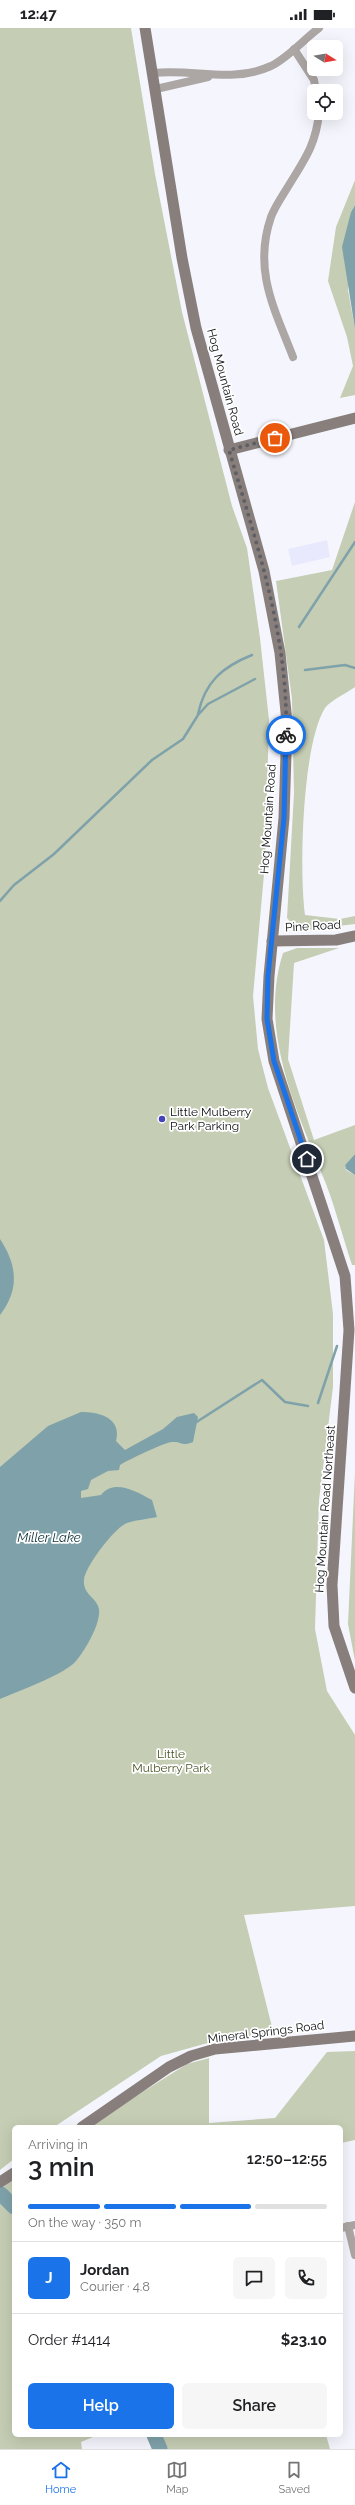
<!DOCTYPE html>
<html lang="en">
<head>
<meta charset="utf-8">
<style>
  body { margin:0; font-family:Raleway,sans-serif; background:#f6f6f6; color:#202124; height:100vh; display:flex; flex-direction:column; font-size:15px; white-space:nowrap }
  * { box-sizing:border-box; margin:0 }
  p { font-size:13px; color:#757577 }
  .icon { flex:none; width:22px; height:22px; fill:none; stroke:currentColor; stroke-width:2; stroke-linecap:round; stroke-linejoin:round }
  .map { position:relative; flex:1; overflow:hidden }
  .details { position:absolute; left:12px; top:2097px; width:331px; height:312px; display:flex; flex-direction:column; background:#fff; border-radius:6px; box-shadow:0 4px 16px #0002 }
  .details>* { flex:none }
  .needle { width:26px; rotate:101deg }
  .fabs { position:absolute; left:307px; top:12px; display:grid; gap:8px }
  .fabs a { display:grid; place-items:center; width:36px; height:36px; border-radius:6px; background:#fff; box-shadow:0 4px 16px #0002; font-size:20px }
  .pin { position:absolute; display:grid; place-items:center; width:34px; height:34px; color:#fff; margin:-17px; border:2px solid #fff; border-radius:50%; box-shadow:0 1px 4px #0007 }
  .courier { position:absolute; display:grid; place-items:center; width:40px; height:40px; margin:-20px; border:3px solid #1a73e8; border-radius:50%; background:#fff; color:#222; box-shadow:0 1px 5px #0007 }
  .overview em { font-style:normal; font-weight:600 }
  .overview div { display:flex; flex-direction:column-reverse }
  .overview { display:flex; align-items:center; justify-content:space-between; height:68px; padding:0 16px }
  h1 { font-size:26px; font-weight:600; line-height:30px }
  .bar { display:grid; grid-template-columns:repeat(4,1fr); gap:6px 4px; align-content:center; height:48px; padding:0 16px }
  .bar i { height:5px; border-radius:3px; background:#e0e0e0 }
  .bar .selected { background:#1a73e8 }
  .bar p { grid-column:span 4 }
  .line { display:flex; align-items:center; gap:10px; padding:0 16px; border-top:1px solid #e0e0e0 }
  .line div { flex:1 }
  .round { display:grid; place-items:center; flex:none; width:42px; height:42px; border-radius:6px; background:#f6f6f6 }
  .button { display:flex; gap:8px; margin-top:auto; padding:8px 16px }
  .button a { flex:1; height:46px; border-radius:6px; background:#1a73e8; color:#fff; font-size:16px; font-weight:600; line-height:46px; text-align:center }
  .button a+a { background:#f6f6f6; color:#202124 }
  .status { display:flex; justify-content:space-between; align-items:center; height:28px; padding:0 20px; background:#fff; direction:ltr }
  .status svg { height:11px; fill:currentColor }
  .tabs { display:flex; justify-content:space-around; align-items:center; height:56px; border-top:1px solid #e0e0e0; background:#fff; font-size:11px; color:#757577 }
  .tabs a { display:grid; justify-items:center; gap:2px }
  .tabs .selected { color:#1a73e8 }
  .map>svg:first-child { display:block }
</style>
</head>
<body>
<div class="status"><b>12:47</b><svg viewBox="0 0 49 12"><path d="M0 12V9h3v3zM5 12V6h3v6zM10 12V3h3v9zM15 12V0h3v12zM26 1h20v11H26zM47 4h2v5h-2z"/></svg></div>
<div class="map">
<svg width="355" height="2421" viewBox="0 0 355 2421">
  <rect width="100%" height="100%" fill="#f5f6fd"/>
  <path fill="#e8e9fc" d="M327,512L330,529L292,538L288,521Z"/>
  <g fill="#c5cdb4">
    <path d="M0,0H131L155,146L182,284L232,478L247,520L260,610L269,692L265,835L253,968L258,1021L268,1060L324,1212L333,1286V1359L319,1472L315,1601L327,1663L355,1707V1878L244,1887L274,2007L229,2009L161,2028L54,2099H14V2131L0,2142Z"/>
    <path d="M355,152V177L351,184L348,262L355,301V367L340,370L353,338L347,309L328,253L336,199Z"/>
    <path d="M355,474V659C347,665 331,672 325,680C302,717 299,843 305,887L340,891L355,888V896L298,903L287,890L294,765L292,671L276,553L332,542Z"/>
    <path d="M297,920H339L294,935L288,1031L314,1112L355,1097V1126L345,1137L346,1142L355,1147V1237H352C343,1210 336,1182 326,1156C297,1082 258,1004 283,925Z"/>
    <path d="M355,1444V1633L348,1596Z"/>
    <path d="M355,2023V2112L341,2115V2099H87L187,2036L209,2030V2095L275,2090L327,2024Z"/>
    <path d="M14,2151V2407H98L81,2414L82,2421H0V2161Z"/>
    <path d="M146,2407H326L330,2421H152Z"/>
  </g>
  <g fill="#7fa2aa">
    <path d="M355,177V301L342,219L351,184Z"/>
    <path d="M355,1126V1147L346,1141L345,1137Z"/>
    <path d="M0,1211C17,1237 20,1261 0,1287Z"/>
    <path d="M81,1384C100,1384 122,1390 116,1413L125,1422L163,1401L177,1389L194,1385L198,1389L193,1414C181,1419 182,1413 172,1414C163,1415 128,1432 120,1437L119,1442L108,1443L91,1452L88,1461L81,1463V1470L101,1467C114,1450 137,1464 152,1472L157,1489C148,1491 136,1492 127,1495C115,1499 84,1540 84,1552C83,1566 94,1568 98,1578C104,1591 85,1623 76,1633C64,1647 18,1663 0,1671V1439L48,1398Z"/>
  </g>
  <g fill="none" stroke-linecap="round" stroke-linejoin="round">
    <g stroke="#7fa2aa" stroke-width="2.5">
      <path d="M299,599L355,514"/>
      <path d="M305,642L345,637L355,640"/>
      <path d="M198,686C205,654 222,639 252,627"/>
      <path d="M0,873L14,857L54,826L152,732L183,711L198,687L208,676L255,651"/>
      <path d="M318,1375L337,1318"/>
      <path d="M195,1395L262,1352L285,1374L308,1378"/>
    </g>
    <g stroke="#7fa2aa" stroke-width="15">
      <path d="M1,2166L14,2179"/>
      <path d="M154,2407L160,2421"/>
    </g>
    <g stroke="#aca6a4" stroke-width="8">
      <path d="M294,21L314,52L316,63"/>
      <path d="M153,45C194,40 231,56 271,38C289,29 303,12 319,0"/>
      <path d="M156,61L208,49"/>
      <path d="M293,329C274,280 253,242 271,189C275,178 283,167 289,157C305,131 316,116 319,85"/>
      <path d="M348,2198L355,2227"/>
      <path d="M341,2200L355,2197"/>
    </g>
    <g stroke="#887f7d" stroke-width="11">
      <path d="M145,0L182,230L196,300L264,543L280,625L287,694L284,790L269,948L267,991L274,1033L345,1248L349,1302L332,1557L334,1598L355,1660"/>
      <path d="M229,422L355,390"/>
      <path d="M272,913L336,912L355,908"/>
      <path d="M82,2099L169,2039L191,2028L215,2021L355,2008"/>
      <path d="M0,2154L14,2145"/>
    </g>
  </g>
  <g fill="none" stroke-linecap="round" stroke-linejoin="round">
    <path stroke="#5e5f64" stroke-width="4" stroke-dasharray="0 7.2" d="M275,410L229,422C256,514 289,609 286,707"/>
    <path stroke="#1a73e8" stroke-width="5" d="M286,707L284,790L268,948L267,991L274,1033L307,1131"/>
  </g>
  <circle fill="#4744ba" stroke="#fff" stroke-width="1.5" cx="162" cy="1091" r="4"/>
  <g text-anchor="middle" stroke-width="3.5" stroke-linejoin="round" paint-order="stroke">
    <g font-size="12" fill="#0d0e11" stroke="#fff">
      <text transform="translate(225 354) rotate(75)" y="4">Hog Mountain Road</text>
      <text transform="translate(268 791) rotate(-86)" y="4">Hog Mountain Road</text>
      <text transform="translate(313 898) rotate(-3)" y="4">Pine Road</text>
      <text transform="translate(325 1481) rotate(-86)" y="4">Hog Mountain Road Northeast</text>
      <text transform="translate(266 2004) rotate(-7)" y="4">Mineral Springs Road</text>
    </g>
    <g font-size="12" fill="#0d0e11" stroke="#fff" text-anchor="start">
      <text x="170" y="1088">Little Mulberry<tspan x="170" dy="14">Park Parking</tspan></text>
    </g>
    <g font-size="12" fill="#495527" stroke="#fff">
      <text x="171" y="1730">Little<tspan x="171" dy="14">Mulberry Park</tspan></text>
    </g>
    <g font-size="13" font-style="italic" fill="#0a2f36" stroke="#fff">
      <text x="49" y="1514">Miller Lake</text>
    </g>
  </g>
</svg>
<div class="fabs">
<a><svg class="needle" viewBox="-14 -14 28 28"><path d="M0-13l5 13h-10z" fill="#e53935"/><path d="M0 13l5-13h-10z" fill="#757577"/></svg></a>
<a><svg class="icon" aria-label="locate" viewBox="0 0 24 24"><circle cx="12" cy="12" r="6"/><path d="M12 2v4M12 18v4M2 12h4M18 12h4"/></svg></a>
</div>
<div class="pin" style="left:275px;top:410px;background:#ea580c"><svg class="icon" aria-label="bag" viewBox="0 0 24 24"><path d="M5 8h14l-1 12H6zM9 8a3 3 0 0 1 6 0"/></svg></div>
<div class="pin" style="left:307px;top:1131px;background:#1f2937"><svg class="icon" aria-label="home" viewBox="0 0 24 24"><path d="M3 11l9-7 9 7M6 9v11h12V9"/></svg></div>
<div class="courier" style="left:286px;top:707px"><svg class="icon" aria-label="bike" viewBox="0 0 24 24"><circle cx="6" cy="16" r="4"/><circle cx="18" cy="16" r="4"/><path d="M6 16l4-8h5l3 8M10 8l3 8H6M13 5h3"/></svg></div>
<section class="details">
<div class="overview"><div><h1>3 min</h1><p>Arriving in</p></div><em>12:50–12:55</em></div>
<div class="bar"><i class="selected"></i><i class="selected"></i><i class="selected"></i><i></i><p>On the way · 350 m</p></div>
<div class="line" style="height:72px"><b class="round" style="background:#1a73e8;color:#fff">J</b><div><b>Jordan</b><p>Courier · 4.8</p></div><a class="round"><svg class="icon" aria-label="chat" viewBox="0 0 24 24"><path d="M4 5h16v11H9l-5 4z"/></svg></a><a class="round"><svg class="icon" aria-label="phone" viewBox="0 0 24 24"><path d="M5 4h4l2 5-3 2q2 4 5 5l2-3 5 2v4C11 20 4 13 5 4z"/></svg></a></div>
<div class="line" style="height:52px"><div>Order #1414</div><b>$23.10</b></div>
<div class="button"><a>Help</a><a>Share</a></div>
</section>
</div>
<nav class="tabs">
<a class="selected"><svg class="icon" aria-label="home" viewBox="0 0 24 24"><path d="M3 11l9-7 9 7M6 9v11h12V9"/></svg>Home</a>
<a><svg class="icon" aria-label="map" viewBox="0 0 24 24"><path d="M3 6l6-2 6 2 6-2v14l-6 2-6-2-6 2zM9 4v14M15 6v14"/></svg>Map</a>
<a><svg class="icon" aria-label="saved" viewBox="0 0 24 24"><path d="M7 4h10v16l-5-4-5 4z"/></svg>Saved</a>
</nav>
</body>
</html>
